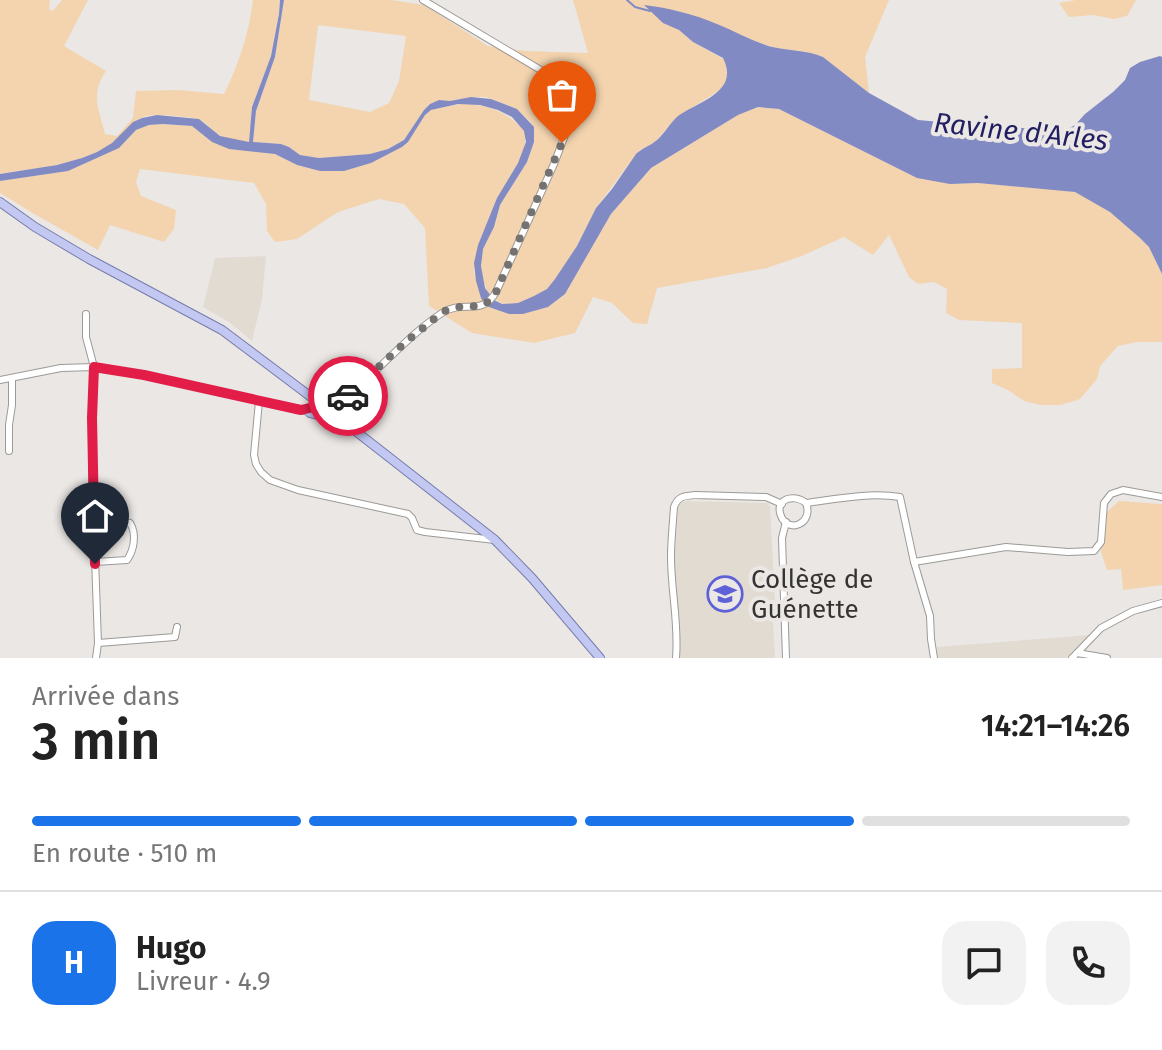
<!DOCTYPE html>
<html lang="fr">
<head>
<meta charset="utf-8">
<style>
  body { margin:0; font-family:"Fira Sans",sans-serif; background:#f2f2f2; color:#222; height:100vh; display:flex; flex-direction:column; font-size:30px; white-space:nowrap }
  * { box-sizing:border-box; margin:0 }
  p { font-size:26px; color:#767676 }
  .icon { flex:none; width:44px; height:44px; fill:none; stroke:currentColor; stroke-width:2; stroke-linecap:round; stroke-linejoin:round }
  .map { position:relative; height:658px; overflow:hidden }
  .sheet { display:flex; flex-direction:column; background:#fff; flex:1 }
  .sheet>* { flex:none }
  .pin { position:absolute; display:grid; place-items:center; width:68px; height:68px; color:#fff; margin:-82px -34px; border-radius:50% 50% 50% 0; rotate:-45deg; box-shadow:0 0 8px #0007 }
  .pin .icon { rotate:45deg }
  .courier { position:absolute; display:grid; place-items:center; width:80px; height:80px; margin:-40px; border:6px solid #e11d48; border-radius:50%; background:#fff; color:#222; box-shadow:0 2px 10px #0007 }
  .head em { font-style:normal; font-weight:600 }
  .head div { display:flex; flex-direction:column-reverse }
  .head { display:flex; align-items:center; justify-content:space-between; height:136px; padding:0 32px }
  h1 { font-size:52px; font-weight:600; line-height:60px }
  .bar { display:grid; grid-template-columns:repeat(4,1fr); gap:12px 8px; align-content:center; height:96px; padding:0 32px }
  .bar i { height:10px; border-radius:6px; background:#e0e0e0 }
  .bar .selected { background:#1a73e8 }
  .bar p { grid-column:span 4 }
  .line { display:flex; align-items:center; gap:20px; padding:0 32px; border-top:2px solid #e0e0e0 }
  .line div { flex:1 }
  .round { display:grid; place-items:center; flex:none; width:84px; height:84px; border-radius:24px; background:#f2f2f2 }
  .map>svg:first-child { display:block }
</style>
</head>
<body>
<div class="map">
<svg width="1162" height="658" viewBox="0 0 1162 658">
  <rect width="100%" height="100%" fill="#eae7e4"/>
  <g fill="#e2dbd2">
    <path d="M266,256L262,299L252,341L229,322L203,307L215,258Z"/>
    <path d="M684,501L767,503L770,506L776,618L773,622L775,658H678L674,569L678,507Z"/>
    <path d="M1090,635L1066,658H937V647Z"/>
  </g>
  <g fill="#f3d4af" fill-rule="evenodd">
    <path d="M0,0H50L49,9L53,11L62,0H88L64,46L106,71C90,94 99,109 105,134L117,136L133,118L136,91L178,90L224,94C239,64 249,33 253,0H280L279,14L271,56L252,107L249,142C240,141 228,140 219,135C212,131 207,123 200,120C196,117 164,115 157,115C131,115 130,131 112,143C78,166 39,167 0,174Z"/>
    <path d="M284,0H391L424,5L488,46L526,51L588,53L573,0H889L865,57L869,93L823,57C808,50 786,51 768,46C736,35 707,18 674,10L663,22L679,30L693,42L725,60L727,75L723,88L677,117L655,142L640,150L636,154L596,208L577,246L555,279L547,289L534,296L518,303L502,304L488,294L482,277L481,266L483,249L494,227L500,205L527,162L534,142L531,123L517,109L486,97H471L450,101L439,100L430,104L424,110L404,140L388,149L370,154L319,158L300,155L289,147L281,144L253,142L256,111L275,57ZM318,25L406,36L399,81L389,103L370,112L309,100Z"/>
    <path d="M1076,0H1136L1127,16L1114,19L1093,15L1069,17L1059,3Z"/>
    <path d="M465,103C492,107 506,111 525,131V147L518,163L497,198L478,245L474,272L483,303L509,314H523L548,307L565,294L611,214L651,168L738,115L758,107L779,109L831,134L950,184L978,183L1061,190L1075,192L1090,199L1119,218L1149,247L1162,274V342H1137L1118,346L1100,366L1097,379L1080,399L1061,405H1041L1024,401L1008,390L992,383V369L1022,368V323L959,320L946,313L947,289L934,282L918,284L909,277L889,235L873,255L844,237L804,255L767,268L657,288L647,324L633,323L612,303L593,297L575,333L534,343L472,333L429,306L425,228L404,204L379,199L338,212L297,239L275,242L267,231L266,204L254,183L140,169L136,182L141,196L176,210L174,229L164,242L110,225L98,250L36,215L0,193V181L67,171L119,148L136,130L149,125L163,124L192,126L212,142L275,154L297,165L320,171H344L371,163L402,147L408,142L423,117L431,110Z"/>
    <path d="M1119,501L1162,504V585L1123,590L1121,569L1107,570L1101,552L1107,512Z"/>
  </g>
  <path fill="#828ac3" d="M280,0H284L275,57L256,111L253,142L281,144L289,147L300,155L319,158L370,154L388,149L404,140L424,110L430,104L439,100L450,101L471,97L491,99L517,109L534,127V142L527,162L500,205L494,227L483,249L481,266L485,288L494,300L502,304L518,303L534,296L547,289L555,279L577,246L596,208L612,189L636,154C642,148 650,146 657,140C665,133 670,123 678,116C699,101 740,92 723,58L693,42L679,30L663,23L644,5C669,8 694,14 717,24C734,31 750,40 768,46C786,51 808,50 823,57L869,93L918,120L952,123L984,120L1022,128L1068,129L1075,125L1085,114L1113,92L1125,80L1130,68L1140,62L1160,56L1162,57V274L1149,247L1140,238L1110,212L1075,192L978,183L950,184L917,178L779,109L758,107L738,115L651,168L611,214L565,294L548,307L523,314H509L486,306L481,298L476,281L474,263L478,245L497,198L518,163L526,142L524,131L512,117L498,110L480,105L458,104L431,110L425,115L408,142L402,147L371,163L344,171H320L297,165L275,154L229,149L212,142L192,126L163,124L149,125L136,130L119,148L68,171L0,181V174L57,165L82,158L97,152L112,143L133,122L142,118L157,115L199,119L220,136L249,142L252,107L271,56L279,14Z"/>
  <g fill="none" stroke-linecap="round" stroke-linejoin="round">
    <path stroke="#828ac3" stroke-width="2" d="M627,0L635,7L650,11"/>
    <defs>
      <g id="minor">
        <path d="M86,314V337L94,367L92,418V472L98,643L96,658"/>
        <path d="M0,380L61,368L94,367L144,375L314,413"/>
        <path d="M259,401L254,455L256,464L261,472L270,480L298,490L408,514L412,518L417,530L425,532L495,540"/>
        <path d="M331,412C345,399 359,387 372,374C395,353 416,330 442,313C463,299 482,317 496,292L554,164L568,127L571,104L569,96L566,89L554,78L423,0"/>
        <path d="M9,451V425L12,405V378"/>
        <path d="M806,503C814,524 788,534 781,516C774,499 794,493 806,503C836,499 870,492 900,497L914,562L930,616L931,639L934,658"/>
        <path d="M94,519L130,523C137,534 134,550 127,560L95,562"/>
        <path d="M914,562L1006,547L1068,552L1094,551L1101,542L1104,503L1111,494L1123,490L1162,497"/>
        <path d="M98,643L175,637L177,627"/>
        <path d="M1077,653L1101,628L1133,611L1162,603"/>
        <path d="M676,658C679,624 671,591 671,557C671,540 673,523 674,507C678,496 684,496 695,495L766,497L782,504"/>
        <path d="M786,658L782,538L786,522"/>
        <path d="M1072,658L1077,653L1107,658"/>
      </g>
      <g id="major">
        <path d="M0,202L35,227L89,259L222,330L335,415L495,540L532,578L600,658"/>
        <path d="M310,413L340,421"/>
      </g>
    </defs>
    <use href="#minor" stroke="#9c9a97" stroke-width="8"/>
    <use href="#major" stroke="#777caa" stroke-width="10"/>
    <use href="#minor" stroke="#fff" stroke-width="6"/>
    <use href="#major" stroke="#c2c8f2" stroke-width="8"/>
  </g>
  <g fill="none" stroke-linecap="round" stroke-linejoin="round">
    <path stroke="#757371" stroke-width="8" stroke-dasharray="0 14.4" d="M348,396C374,372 399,346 427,325C433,320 440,313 447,310C467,302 484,314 496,292L562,143"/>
    <path stroke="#e11d48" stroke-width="10" d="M95,564L92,418L94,367L144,375L301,410L322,405L331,412L348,396"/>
  </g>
  <defs>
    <symbol id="school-ring" viewBox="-11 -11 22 22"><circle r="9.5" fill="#eae7e4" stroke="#5e60d8" stroke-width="1.5"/><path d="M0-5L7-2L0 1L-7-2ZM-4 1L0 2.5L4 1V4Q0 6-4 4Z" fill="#5e60d8"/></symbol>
  </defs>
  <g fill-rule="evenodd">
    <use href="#school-ring" x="705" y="574" width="40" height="40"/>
  </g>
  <g text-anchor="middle" stroke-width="8" stroke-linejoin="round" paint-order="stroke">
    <g font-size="26" fill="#363433" stroke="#eae7e4" text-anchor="start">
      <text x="751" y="588">Collège de<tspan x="751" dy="30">Guénette</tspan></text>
    </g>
    <g font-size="28" font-style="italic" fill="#211e62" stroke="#eae7e4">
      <text transform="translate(1021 131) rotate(6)" y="10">Ravine d'Arles</text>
    </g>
  </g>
</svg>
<div class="pin" style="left:562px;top:143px;background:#ea580c"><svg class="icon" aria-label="bag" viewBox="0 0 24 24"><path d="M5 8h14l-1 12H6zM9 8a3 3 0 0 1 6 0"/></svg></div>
<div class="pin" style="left:95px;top:564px;background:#1f2937"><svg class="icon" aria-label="home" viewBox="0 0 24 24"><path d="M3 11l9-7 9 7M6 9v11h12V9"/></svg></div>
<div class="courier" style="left:348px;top:396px"><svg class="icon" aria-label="car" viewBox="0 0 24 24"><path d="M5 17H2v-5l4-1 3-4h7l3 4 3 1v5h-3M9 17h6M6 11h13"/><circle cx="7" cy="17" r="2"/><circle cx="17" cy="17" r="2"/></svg></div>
</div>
<section class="sheet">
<div class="head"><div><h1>3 min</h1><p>Arrivée dans</p></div><em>14:21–14:26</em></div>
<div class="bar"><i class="selected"></i><i class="selected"></i><i class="selected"></i><i></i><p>En route · 510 m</p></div>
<div class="line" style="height:144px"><b class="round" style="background:#1a73e8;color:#fff">H</b><div><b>Hugo</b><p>Livreur · 4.9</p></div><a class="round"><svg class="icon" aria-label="chat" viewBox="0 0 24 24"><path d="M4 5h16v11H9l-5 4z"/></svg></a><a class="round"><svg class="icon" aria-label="phone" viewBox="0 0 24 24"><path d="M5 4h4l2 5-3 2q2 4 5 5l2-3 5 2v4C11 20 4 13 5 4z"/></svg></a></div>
</section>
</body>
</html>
